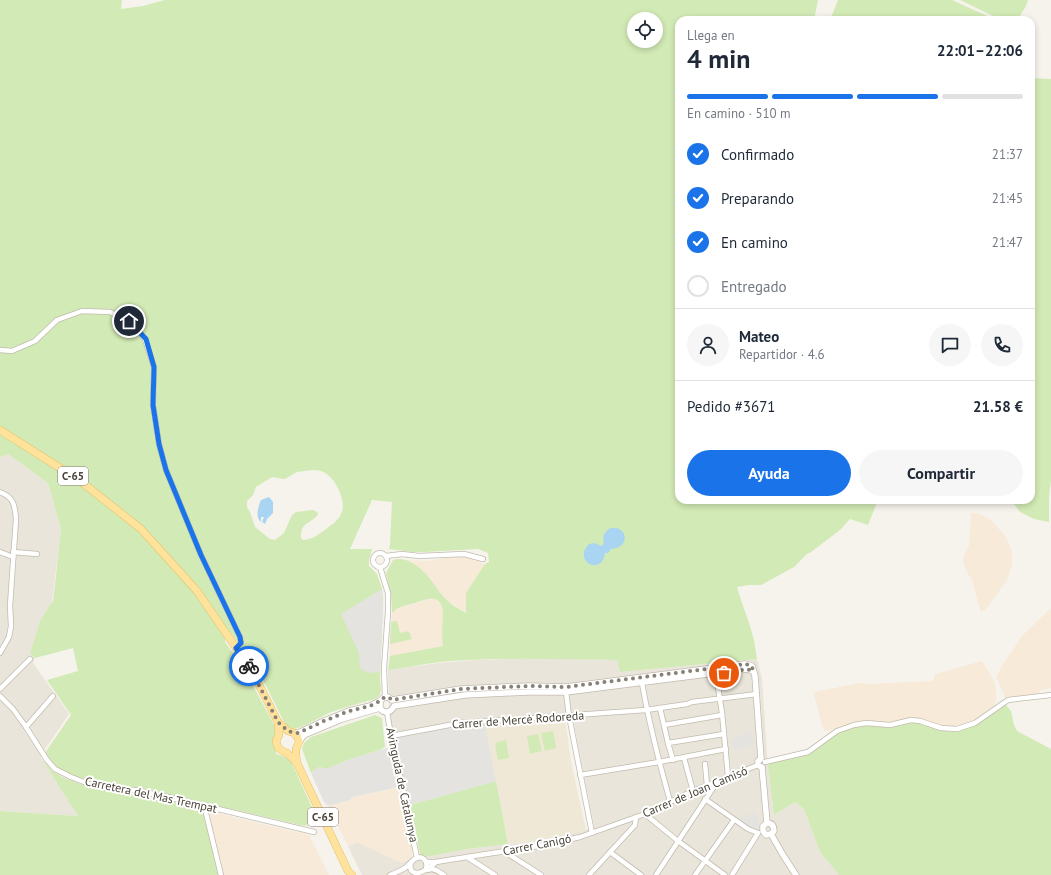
<!DOCTYPE html>
<html lang="es">
<head>
<meta charset="utf-8">
<style>
  body { margin:0; font-family:"PT Sans",sans-serif; background:#f6f6f7; color:#1f2937; height:100vh; display:flex; flex-direction:column; font-size:15px; white-space:nowrap }
  * { box-sizing:border-box; margin:0 }
  p { font-size:13px; color:#747a83 }
  .icon { flex:none; width:22px; height:22px; fill:none; stroke:currentColor; stroke-width:2; stroke-linecap:round; stroke-linejoin:round }
  .map { position:relative; flex:1; overflow:hidden }
  .details { position:absolute; left:675px; top:16px; width:360px; height:488px; display:flex; flex-direction:column; background:#fff; border-radius:12px; box-shadow:0 2px 6px #0003 }
  .details>* { flex:none }
  .controls { position:absolute; left:627px; top:12px; display:grid; gap:8px }
  .controls a { display:grid; place-items:center; width:36px; height:36px; border-radius:50%; background:#fff; box-shadow:0 2px 6px #0003; font-size:20px }
  .pin { position:absolute; display:grid; place-items:center; width:34px; height:34px; color:#fff; margin:-17px; border:2px solid #fff; border-radius:50%; box-shadow:0 1px 4px #0007 }
  .courier { position:absolute; display:grid; place-items:center; width:40px; height:40px; margin:-20px; border:3px solid #1a73e8; border-radius:50%; background:#fff; color:#222; box-shadow:0 1px 5px #0007 }
  .summary em { font-style:normal; font-weight:800 }
  .summary div { display:flex; flex-direction:column-reverse }
  .summary { display:flex; align-items:center; justify-content:space-between; height:68px; padding:0 12px }
  h1 { font-size:26px; font-weight:800; line-height:30px }
  .bar { display:grid; grid-template-columns:repeat(4,1fr); gap:6px 4px; align-content:center; height:48px; padding:0 12px }
  .bar i { height:5px; border-radius:3px; background:#e0e1e3 }
  .bar .current { background:#1a73e8 }
  .bar p { grid-column:span 4 }
  .line { display:flex; align-items:center; gap:10px; padding:0 12px; border-top:1px solid #e0e1e3 }
  .line div { flex:1 }
  .round { display:grid; place-items:center; flex:none; width:42px; height:42px; border-radius:21px; background:#f6f6f7 }
  ol { padding:0 12px; list-style:none }
  li { display:flex; align-items:center; gap:12px; height:44px }
  li p { margin-inline-start:auto }
  li .icon { padding:4px; border-radius:50%; background:#1a73e8; color:#fff; stroke-width:4 }
  li:last-child { color:#747a83 }
  li i { width:22px; height:22px; border:2px solid #e0e1e3; border-radius:50% }
  .action { display:flex; gap:8px; margin-top:auto; padding:8px 12px }
  .action a { flex:1; height:46px; border-radius:24px; background:#1a73e8; color:#fff; font-size:16px; font-weight:800; line-height:46px; text-align:center }
  .action a+a { background:#f6f6f7; color:#1f2937 }
  .map>svg:first-child { display:block }
</style>
</head>
<body>
<div class="map">
<svg width="1051" height="875" viewBox="0 0 1051 875">
  <rect width="100%" height="100%" fill="#f6f3ec"/>
  <g fill="#eae5da">
    <path d="M8,454L48,483L61,529L52,602L40,621L30,653L35,658L33,663L69,714L45,749L41,758L78,816L0,811V457Z"/>
    <path d="M545,658L617,660L620,672L757,659L762,678L767,754L774,815L795,802L804,809L820,852L839,875H362L348,846L357,842L402,863L412,857L420,854L426,857L467,849L531,841L586,830L594,826L573,719L565,718L465,725L393,738L389,703L388,670L438,663L477,660Z"/>
  </g>
  <g fill="#f7ead8">
    <path d="M971,513L980,514L991,520L1005,536L1012,551V564L1007,580L986,609L981,612L972,580L966,570L963,561L964,555L969,546Z"/>
    <path d="M457,556L466,557L485,564L466,593L467,613L448,601L439,592L433,583L412,562L404,560L427,561Z"/>
    <path d="M434,599L437,601L442,606L443,616L442,630L443,646L390,656V643L392,613L395,610L400,607L427,600Z"/>
    <path d="M1051,608V688L1041,690L1036,696L1006,699L996,677L1004,663L1023,635Z"/>
    <path d="M982,661L994,681L996,688V699L995,705L991,710L974,721L963,725L954,727L938,726L922,719L916,718L884,723L844,726L832,730L824,731L813,692L861,683L871,684L933,681L935,674Z"/>
    <path d="M398,787L413,849L412,857L402,863L357,842L348,846L328,806L350,800L353,797Z"/>
    <path d="M208,811L309,835L329,875H223Z"/>
  </g>
  <path fill="#efe8d6" d="M565,719L571,761L586,830L531,841L508,844L485,724Z"/>
  <g fill="#d2eab5" fill-rule="evenodd">
    <path d="M0,0H122L121,9L143,6L165,0H818L814,20H679V500H878L868,525L850,519L840,530L811,552L807,554L794,567L761,585H749L737,587L739,594L750,626L754,640L757,659L620,672L617,660C558,659 499,657 440,662C423,664 405,668 388,670L390,656L443,646C442,641 442,635 442,630C442,621 447,602 434,599C428,598 421,601 415,603C407,605 398,606 392,613L391,596L386,573L393,560C410,555 425,572 434,584C438,590 442,596 448,601C453,606 460,609 466,613V593L485,564L489,562L488,553L478,549L425,552H413L389,549L390,545L392,502L372,500L350,549H372L369,560V566L377,574L382,589L383,600L380,679L381,691L379,696L375,699L357,704L331,712L306,725L295,729L290,728L287,726L283,720L257,668L244,650L226,627L225,642L243,667L277,730L273,741L276,754L290,759L316,816L317,820L315,824L313,826L300,825L175,796L87,783L58,769L45,753L71,715L47,680L78,671L73,648L35,658L30,653L40,621L52,602H53L61,529L48,483L8,454L0,457ZM634,19H656V41H634ZM313,470C318,470 324,471 328,475C337,482 347,503 341,514C338,521 331,525 326,529C318,535 313,539 303,540L301,538C301,520 311,525 318,514L317,512L313,510L296,512L292,515L284,533L275,540L270,539L255,527L250,512L247,507V501L253,495L256,487L272,477L283,479H285L297,472Z"/>
    <path d="M838,0H952L994,19L993,16L960,0H1028L1026,6L1018,19L1016,20H830Z"/>
    <path d="M1031,78L1051,79V480L1049,497V522L1034,519L1020,512L1011,500H1031Z"/>
    <path d="M397,621L400,633L407,631V632H409L412,639L390,644L391,622Z"/>
    <path d="M1005,704L1011,711L1014,725L1017,731L1051,749V875H839L820,852L804,809L795,802L774,815L768,765L771,762L814,750L843,729L857,726H895L911,723H920L941,730L952,732L960,730L971,727L981,722Z"/>
    <path d="M375,715L382,718L385,747L380,750L351,759L326,769L319,767L311,773L302,749L304,743L311,737Z"/>
    <path d="M553,731L556,748L545,751L541,733Z"/>
    <path d="M538,734L542,751L530,754L527,736Z"/>
    <path d="M506,740L509,758L498,760L495,743Z"/>
    <path d="M41,758L52,771L64,778L91,788L154,797L198,808L203,813L205,819L219,875H0V811L78,816Z"/>
    <path d="M496,781L508,844L467,849L426,857L420,854L409,805Z"/>
  </g>
  <g fill="#e5e3e0">
    <path d="M382,589L383,612L380,672L367,673L360,668L359,653L341,614Z"/>
    <path d="M485,724L496,781L409,805L393,738L465,725Z"/>
    <path d="M750,732L755,743L735,751L730,741Z"/>
    <path d="M387,748L395,774L398,787L353,797L350,800L328,806L324,802L311,773L319,767L326,769L351,759Z"/>
    <path d="M755,812L758,816L759,824L756,828H750L741,821L742,818L745,816Z"/>
  </g>
  <g fill="#a9d4f2">
    <path d="M269,497L273,502V513L267,519L265,524L262,522L264,517H261V522C255,517 258,507 261,500Z"/>
    <path d="M611,528C628,526 631,548 611,549L608,553H605C602,577 572,561 589,544L595,543L601,546L604,544C602,537 604,531 611,528Z"/>
  </g>
  <g fill="none" stroke-linecap="round" stroke-linejoin="round">
    <defs>
      <g id="minor">
        <path d="M0,350L12,351L35,341L57,320L82,311L110,312L129,321L145,339L154,367L153,405L159,444L166,470L201,555L240,637L241,643L236,648"/>
        <path d="M0,492C14,497 15,506 16,519L10,606L11,626L9,637L0,653"/>
        <path d="M0,552L13,557"/>
        <path d="M13,552L37,554"/>
        <circle cx="380" cy="560" r="7"/>
        <path d="M386,556L402,554L419,556L464,554L483,559"/>
        <path d="M380,567L388,593V612L384,668L385,697"/>
        <path d="M716,674L722,713L728,776"/>
        <path d="M642,683C649,723 659,762 670,801"/>
        <path d="M0,689L30,659"/>
        <path d="M566,692L569,716L592,833"/>
        <path d="M0,696L13,709L26,727L47,760L55,769L71,777L89,784L107,788L134,790L168,797L314,832"/>
        <path d="M660,708L668,743L673,760"/>
        <path d="M387,712L391,736L402,784L417,858"/>
        <path d="M664,725L722,715"/>
        <path d="M26,727L53,696"/>
        <path d="M391,736L460,723L646,710L687,704L692,702L757,694"/>
        <path d="M668,743L724,734"/>
        <path d="M684,758L693,791"/>
        <path d="M765,762L808,752L837,731L854,725L866,723L890,725L911,720L920,721L941,728L957,729L975,723L1008,700L1051,695"/>
        <path d="M705,764L707,785"/>
        <path d="M580,775L659,762L726,749"/>
        <path d="M705,799L748,829L758,833"/>
        <path d="M204,805L221,875"/>
        <path d="M645,814L678,841L725,875"/>
        <path d="M505,852L541,875"/>
        <path d="M610,852L641,875"/>
        <path d="M467,857L495,875"/>
        <path d="M426,862H436L467,857L545,845L580,837L645,814L693,791L758,765"/>
        <path d="M411,863C410,866 410,870 413,872C419,875 423,871 428,868C430,866 434,865 436,862"/>
        <path d="M428,870C434,867 439,872 444,875"/>
        <path d="M390,875C395,873 400,871 405,868C411,864 416,853 424,859C427,862 427,865 426,869"/>
        <path d="M589,875L635,825L636,817"/>
        <path d="M656,875L717,782"/>
        <path d="M695,875L734,820"/>
        <path d="M732,875L758,833"/>
      </g>
      <g id="tertiary">
        <path d="M380,701V708C384,714 391,713 394,706L465,695L527,692H566L747,669L753,671"/>
        <path d="M294,733H298L324,721L349,711L370,706L380,701L383,698L388,697L392,700L461,689L529,686L566,687L745,664L752,666L755,676L761,759L758,761V764L759,766L762,767"/>
        <path d="M299,742L304,735L342,719L380,708"/>
        <path d="M762,767L767,823"/>
        <path d="M767,823L763,826V831L766,835L771,834"/>
        <path d="M767,823C772,823 774,826 774,831L771,834"/>
        <path d="M771,834L783,855L796,875"/>
      </g>
      <g id="primary">
        <path d="M0,430L79,480L141,529L197,591L252,671L278,722L279,735L276,741L278,748L284,752L287,753L297,763"/>
        <path d="M278,722L288,731L294,733L298,738L299,742L296,749V755L297,763L348,871L352,875"/>
      </g>
    </defs>
    <use href="#minor" stroke="#c2bbae" stroke-width="6"/>
    <use href="#tertiary" stroke="#c2bbae" stroke-width="7"/>
    <use href="#primary" stroke="#e6c16a" stroke-width="8"/>
    <use href="#minor" stroke="#fff" stroke-width="4.5"/>
    <use href="#tertiary" stroke="#fff" stroke-width="5.5"/>
    <use href="#primary" stroke="#ffe39c" stroke-width="7"/>
  </g>
  <g fill="none" stroke-linecap="round" stroke-linejoin="round">
    <path stroke="#878178" stroke-width="4" stroke-dasharray="0 7.2" d="M249,666L278,722L288,731L294,733H298L324,721L349,711L370,706L380,701L383,698L388,697L392,700L461,689L529,686L566,687L745,664L752,666L753,671L747,669L724,673"/>
    <path stroke="#1a73e8" stroke-width="5" d="M129,321L146,339L154,367L153,405L159,444L166,470L201,555L240,637L241,643L236,648L249,666"/>
  </g>
  <g text-anchor="middle" stroke-width="4" stroke-linejoin="round" paint-order="stroke">
    <g fill="#fff" stroke="#817c74" stroke-width="1">
      <rect x="58" y="467" width="30" height="18" rx="3"/>
      <rect x="308" y="808" width="30" height="18" rx="3"/>
    </g>
    <g font-size="11" font-weight="bold" fill="#4b4439">
      <text x="73" y="480">C-65</text>
      <text x="323" y="821">C-65</text>
    </g>
    <g font-size="12" fill="#4b4439" stroke="#fff">
      <text transform="translate(518 720) rotate(-4)" y="4">Carrer de Mercè Rodoreda</text>
      <text transform="translate(402 785) rotate(78)" y="4">Avinguda de Catalunya</text>
      <text transform="translate(695 792) rotate(-23)" y="4">Carrer de Joan Camisó</text>
      <text transform="translate(151 795) rotate(12)" y="4">Carretera del Mas Trempat</text>
      <text transform="translate(537 845) rotate(-11)" y="4">Carrer Canigó</text>
    </g>
  </g>
</svg>
<div class="controls">
<a><svg class="icon" aria-label="locate" viewBox="0 0 24 24"><circle cx="12" cy="12" r="6"/><path d="M12 2v4M12 18v4M2 12h4M18 12h4"/></svg></a>
</div>
<div class="pin" style="left:724px;top:673px;background:#ea580c"><svg class="icon" aria-label="bag" viewBox="0 0 24 24"><path d="M5 8h14l-1 12H6zM9 8a3 3 0 0 1 6 0"/></svg></div>
<div class="pin" style="left:129px;top:321px;background:#1f2937"><svg class="icon" aria-label="home" viewBox="0 0 24 24"><path d="M3 11l9-7 9 7M6 9v11h12V9"/></svg></div>
<div class="courier" style="left:249px;top:666px"><svg class="icon" aria-label="bike" viewBox="0 0 24 24"><circle cx="6" cy="16" r="4"/><circle cx="18" cy="16" r="4"/><path d="M6 16l4-8h5l3 8M10 8l3 8H6M13 5h3"/></svg></div>
<section class="details">
<div class="summary"><div><h1>4 min</h1><p>Llega en</p></div><em>22:01–22:06</em></div>
<div class="bar"><i class="current"></i><i class="current"></i><i class="current"></i><i></i><p>En camino · 510 m</p></div>
<ol>
<li><svg class="icon" aria-label="check" viewBox="0 0 24 24"><path d="M5 12l5 5 9-10"/></svg>Confirmado<p>21:37</p></li>
<li><svg class="icon" aria-label="check" viewBox="0 0 24 24"><path d="M5 12l5 5 9-10"/></svg>Preparando<p>21:45</p></li>
<li><svg class="icon" aria-label="check" viewBox="0 0 24 24"><path d="M5 12l5 5 9-10"/></svg>En camino<p>21:47</p></li>
<li><i></i>Entregado</li>
</ol>
<div class="line" style="height:72px"><a class="round"><svg class="icon" aria-label="person" viewBox="0 0 24 24"><circle cx="12" cy="8" r="4"/><path d="M4 21q1-7 8-7t8 7"/></svg></a><div><b>Mateo</b><p>Repartidor · 4.6</p></div><a class="round"><svg class="icon" aria-label="chat" viewBox="0 0 24 24"><path d="M4 5h16v11H9l-5 4z"/></svg></a><a class="round"><svg class="icon" aria-label="phone" viewBox="0 0 24 24"><path d="M5 4h4l2 5-3 2q2 4 5 5l2-3 5 2v4C11 20 4 13 5 4z"/></svg></a></div>
<div class="line" style="height:52px"><div>Pedido #3671</div><b>21.58 €</b></div>
<div class="action"><a>Ayuda</a><a>Compartir</a></div>
</section>
</div>
</body>
</html>
